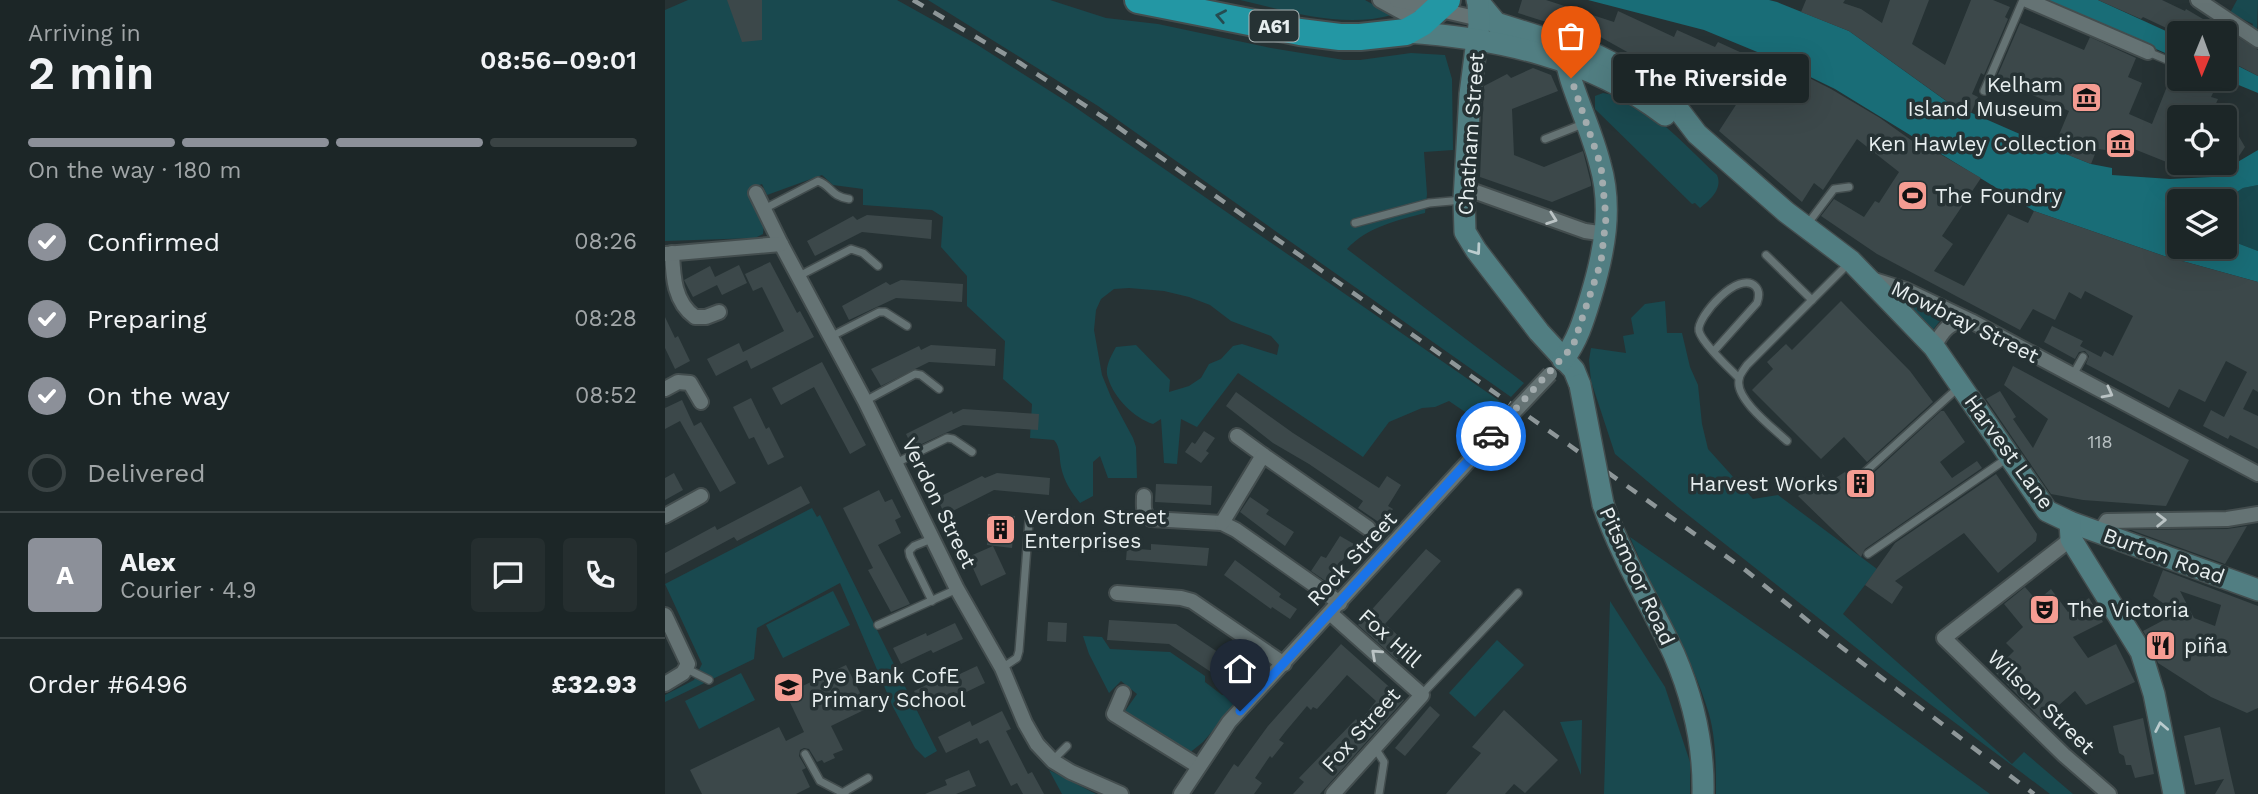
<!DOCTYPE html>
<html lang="en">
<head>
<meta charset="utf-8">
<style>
  body { margin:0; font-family:"Work Sans",sans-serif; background:#252e2f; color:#f1f3f6; height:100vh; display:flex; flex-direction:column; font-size:26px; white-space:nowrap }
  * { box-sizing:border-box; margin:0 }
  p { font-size:23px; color:#a0a5a7 }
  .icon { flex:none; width:38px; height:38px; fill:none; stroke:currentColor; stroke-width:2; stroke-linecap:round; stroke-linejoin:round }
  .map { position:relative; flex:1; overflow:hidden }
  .sheet { display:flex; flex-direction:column; background:#1c2627; width:665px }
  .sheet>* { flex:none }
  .needle { width:46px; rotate:181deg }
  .controls { position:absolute; left:1502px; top:21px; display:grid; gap:14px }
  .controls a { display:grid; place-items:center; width:70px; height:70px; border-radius:7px; background:#1c2627; box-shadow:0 7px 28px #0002,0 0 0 2px #3a4344; font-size:35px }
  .pin { position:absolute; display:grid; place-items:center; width:60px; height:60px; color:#fff; margin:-72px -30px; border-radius:50% 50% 50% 0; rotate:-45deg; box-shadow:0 0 7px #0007 }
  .pin .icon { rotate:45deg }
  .courier { position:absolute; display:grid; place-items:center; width:70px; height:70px; margin:-35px; border:5px solid #1a73e8; border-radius:50%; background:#fff; color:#222; box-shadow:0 2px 9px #0007 }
  .bubble { position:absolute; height:49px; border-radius:7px; background:#1c2627; box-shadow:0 7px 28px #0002,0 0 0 2px #3a4344; font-size:23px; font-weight:600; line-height:49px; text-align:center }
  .head em { font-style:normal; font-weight:600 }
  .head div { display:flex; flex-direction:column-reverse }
  .head { display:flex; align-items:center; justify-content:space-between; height:119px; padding:0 28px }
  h1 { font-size:46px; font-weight:600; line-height:52px }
  .bar { display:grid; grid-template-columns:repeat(4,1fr); gap:10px 7px; align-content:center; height:84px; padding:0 28px }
  .bar i { height:9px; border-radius:5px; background:#3a4344 }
  .bar .on { background:#8c9099 }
  .bar p { grid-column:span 4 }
  .line { display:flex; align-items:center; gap:18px; padding:0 28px; border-top:2px solid #3a4344 }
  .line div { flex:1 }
  .round { display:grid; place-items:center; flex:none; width:74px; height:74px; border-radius:7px; background:#252e2f }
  ol { padding:0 28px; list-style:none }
  li { display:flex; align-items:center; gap:21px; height:77px }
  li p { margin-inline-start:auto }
  li .icon { padding:7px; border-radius:50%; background:#8c9099; color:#fff; stroke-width:4 }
  li:last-child { color:#a0a5a7 }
  li i { width:38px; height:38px; border:4px solid #3a4344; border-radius:50% }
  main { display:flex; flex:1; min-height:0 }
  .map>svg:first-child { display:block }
</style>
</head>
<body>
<main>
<section class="sheet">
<div class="head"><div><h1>2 min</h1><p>Arriving in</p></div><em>08:56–09:01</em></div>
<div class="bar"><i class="on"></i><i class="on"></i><i class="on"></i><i></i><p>On the way · 180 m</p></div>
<ol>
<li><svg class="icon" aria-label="check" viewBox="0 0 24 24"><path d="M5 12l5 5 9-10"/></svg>Confirmed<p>08:26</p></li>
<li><svg class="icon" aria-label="check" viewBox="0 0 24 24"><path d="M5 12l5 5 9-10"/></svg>Preparing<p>08:28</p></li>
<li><svg class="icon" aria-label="check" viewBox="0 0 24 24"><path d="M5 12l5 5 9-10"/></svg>On the way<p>08:52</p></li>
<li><i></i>Delivered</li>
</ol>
<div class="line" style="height:126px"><b class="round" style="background:#8c9099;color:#fff">A</b><div><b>Alex</b><p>Courier · 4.9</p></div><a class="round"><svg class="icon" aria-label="chat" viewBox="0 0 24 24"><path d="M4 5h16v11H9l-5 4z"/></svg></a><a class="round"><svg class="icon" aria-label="phone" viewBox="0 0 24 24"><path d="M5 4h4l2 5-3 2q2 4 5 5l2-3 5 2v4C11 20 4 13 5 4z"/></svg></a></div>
<div class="line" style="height:91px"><div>Order #6496</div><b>£32.93</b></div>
</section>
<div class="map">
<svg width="1593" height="794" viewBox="0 0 1593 794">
  <rect width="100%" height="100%" fill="#263234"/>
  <g fill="#19494f">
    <path d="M23,0H232L311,44L407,105L839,404L819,425L784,401L770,407L757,408L724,422L698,457L573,373L532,427L516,419L512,464L499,463L496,419L488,424C469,418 449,398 443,378C439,368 446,356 451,347L471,345L505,380L504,392L524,386L536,378L544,364L556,359L568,346L577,344L612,355L614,345L606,336L566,321L545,305L524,297L499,291L464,288L449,289L436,299L431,310L429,330L437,375L446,397L468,438L471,447L472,478H443L435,456L428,462V496L415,503C406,492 399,481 396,467C394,457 396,448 389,440L365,438L367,404L338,379L340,341L302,306V276L276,247L278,217L267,210L198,205V189L168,185L157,175L102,195L97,184L83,190L99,223L98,234L90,238L0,241V10Z"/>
    <path d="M263,0H385L441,18L493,24L606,48L679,60H695L746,53L780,55L787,79L788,150L759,152L762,194L760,213C733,220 702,227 682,249L859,383L846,397L433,106Z"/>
    <path d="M575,0H700L727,15C677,29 623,11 575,0Z"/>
    <path d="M1572,0H1593L1592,32L1587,27L1588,24L1565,13Z"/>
    <path d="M938,93C980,98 1022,148 1052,175C1058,189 1045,200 1035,208L1030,203L1027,204L930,109V96Z"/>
    <path d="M1593,185V251L1559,238L1558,201L1578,188Z"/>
    <path d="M1241,300L1277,318L1267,331L1239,303Z"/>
    <path d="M1000,301L1002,333H1017L1025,367L1033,385L1037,424L1043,449L1088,499L1113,495L1212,569L1178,614L1347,764L1359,752L1408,794H1385L1352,769L1218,669L1013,507L950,454L926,381L924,360L926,348L961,353L958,336L969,334L966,318L980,304Z"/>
    <path d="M147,508L152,517L155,515L272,751L260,758L250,748L228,707L175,583L92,628L89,659L0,702V695L29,680L37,664L0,584Z"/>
    <path d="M965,537L1132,653L1325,794H1051C1051,768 1051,739 1044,714C1026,652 990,597 965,537Z"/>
    <path d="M168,591L185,625L118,658L101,625Z"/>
    <path d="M945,601L1000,687L1025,762V794H939Z"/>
    <path d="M418,636L437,637L445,649L505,652L540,676V682L557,695L570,696L575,699L538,742L523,754L460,711L472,694L456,681L444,693L424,654Z"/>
    <path d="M832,640L859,665L810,717L784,693Z"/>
    <path d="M76,673L90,700L34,729L20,701Z"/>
    <path d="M917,720L916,775L895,722Z"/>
    <path d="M384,770L431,794H397Z"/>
  </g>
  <g fill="#196d77">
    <path d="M923,0H1104L1112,2L1184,31L1284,103L1389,149L1426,164L1447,168V175L1505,179L1547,177L1593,150V185L1578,188L1558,201H1514V247H1559V238L1593,251V282L1499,256L1369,211L1170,89L1102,56L1039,30Z"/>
    <path d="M1378,0H1433L1514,37V59Z"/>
    <path d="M1559,59L1593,76V93L1559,79Z"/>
  </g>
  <g fill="#3c484a" fill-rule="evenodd">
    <path d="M62,0H97V40L77,42Z"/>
    <path d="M857,0H881L949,22L953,11L1009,37L1012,30L1050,47L1053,42L1101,64L1105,58L1166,89L1215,118L1260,150L1263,147L1316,178L1277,236L1288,244L1269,271L1299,286L1343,214L1363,223L1369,211L1499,256L1593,282V392L1588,389L1578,409L1593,416V449L1565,435L1563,439L1538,426L1546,410L1559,417L1582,372L1561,361L1540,402L1514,389L1504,408L1421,364L1424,356L1420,351L1414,352L1410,359L1379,342L1387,326L1418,341L1415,346L1436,357L1439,351L1448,356L1468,316L1420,291L1416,299L1404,292L1390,320L1368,309L1355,330L1212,254L1156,216L1169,199L1199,217L1210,201L1214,203L1234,172L1192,139L1158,190L1149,183L1137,202L1054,131L1078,94L1040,78L1022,72L1021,75L1000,65L996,74L982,63L930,34L929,37L853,13Z"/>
    <path d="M1141,0H1180L1178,3L1196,9L1217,23L1225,0H1264L1247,44L1280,65L1306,0H1328L1345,7L1340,17L1343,19L1319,75L1316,73L1307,94L1313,97L1306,113L1283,102L1184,31L1136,12Z"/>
    <path d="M1433,0H1497L1520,11L1521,9L1543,22L1545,20L1557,28L1556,30L1559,32V29L1593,50V76L1559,58V33H1512L1478,17L1476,19Z"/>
    <path d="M1355,23L1419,50L1425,37L1471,58L1463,77L1477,83L1464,114L1487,124L1505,79H1526L1550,89L1546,97L1553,99L1545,117H1514V167L1469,149L1468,153L1432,149L1426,164L1388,149L1404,111L1331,79Z"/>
    <path d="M868,68L886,75L893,91L847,109L849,155L879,167L918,151L926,183V186L887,202L815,177L819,86L842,74L846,78Z"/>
    <path d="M1559,134L1573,135L1580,147L1572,159L1559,158Z"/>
    <path d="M202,215L267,220L266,239L197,232L150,256L142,241L188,216L192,220Z"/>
    <path d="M105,262L132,313L135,311L149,337L86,369L82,360L51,376L42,359L74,343L78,352L119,331L97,287L88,291L80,274Z"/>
    <path d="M74,265L82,283L57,295L52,285L28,297L19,280L45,266L50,277Z"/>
    <path d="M236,280L298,284L297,302L231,298L184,320L177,306L221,282L225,285Z"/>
    <path d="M1176,301L1245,371L1268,402L1202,462L1179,437L1156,459L1087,390L1108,369L1102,362L1121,344L1127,350Z"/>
    <path d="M0,317L10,338L13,336L25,361L10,369L0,348Z"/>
    <path d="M266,345L331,349L330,366L264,362L216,386L206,369L254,346L256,350Z"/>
    <path d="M157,362L201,445L185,454L149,387L116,405L107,388Z"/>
    <path d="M1348,366L1524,460L1501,506L1418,500L1386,494L1321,399L1335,391L1351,417L1348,419L1368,448L1383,419L1339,385Z"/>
    <path d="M571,392L628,433L714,488L722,476L736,485L723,506L728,509L718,525L693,508L698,501L644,464L608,443L561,406Z"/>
    <path d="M86,398L101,429L104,427L119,457L103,465L89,437L84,439L68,407Z"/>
    <path d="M17,400L29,426L36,422L71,483L55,492L15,421L0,429V408Z"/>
    <path d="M298,409L374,414L373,430L298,425L248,448L241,434L287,411L288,414Z"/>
    <path d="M1276,411H1279L1300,442L1275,462L1287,478L1312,461L1317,468L1200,549L1196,557L1133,496L1146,486L1143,481L1156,472L1164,482L1180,472L1189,483L1195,479H1202Z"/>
    <path d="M539,431L550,438L541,451L544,453L536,463L520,452L527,442L530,444Z"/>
    <path d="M9,473L18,490L0,500V478Z"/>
    <path d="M332,473L385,478L384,495L329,490L280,515L272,498L317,476L320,478Z"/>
    <path d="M1331,474L1372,534L1371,541L1333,573L1299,533L1230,581L1238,587L1227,604L1200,585L1230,543Z"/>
    <path d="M491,484L547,486L546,505L490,502Z"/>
    <path d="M136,486L145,503L72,541L69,537L0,574V553L50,526L52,530Z"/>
    <path d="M214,490L220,502L227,499L236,517L230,520L236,533L213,545L245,604L226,612L203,570L208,568L178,508Z"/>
    <path d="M585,497L604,510L601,514L629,532L620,546L575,512Z"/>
    <path d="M323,514L350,516L347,548L322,545Z"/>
    <path d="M1582,526L1560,564L1466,530L1562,529Z"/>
    <path d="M675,536L689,544L662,582L646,571L656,556L661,558Z"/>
    <path d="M486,544L544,548L542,566L461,560L462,548L486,550Z"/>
    <path d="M328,546L341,574L316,586L303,557Z"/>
    <path d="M761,549L776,561L720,624L737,639L733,644L740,650L732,660L693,625Z"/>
    <path d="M570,560L616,594L614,597L632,609L625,619L607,607L606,609L559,575Z"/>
    <path d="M1498,570L1593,606V708L1582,713L1546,697L1493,663L1487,645L1478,631L1512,613L1488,596ZM1515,591L1556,605L1550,626L1529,618Z"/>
    <path d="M1360,587L1372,601L1386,589L1403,612L1424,598L1438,622L1408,637L1423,658L1451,644L1470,682L1421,705L1410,691L1377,720L1329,671L1349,651L1341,643L1358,627L1339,604Z"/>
    <path d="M444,620L511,624L578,669L567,686L504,644L442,640Z"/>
    <path d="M383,622L402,623L401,642L382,641Z"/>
    <path d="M290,623L298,639L268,653L266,650L236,664L228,648L261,633L262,636Z"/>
    <path d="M676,644L739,700L655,794H628L639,782L634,778L691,719L694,723L711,701L682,675L652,709L648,707L646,710L642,706L621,731L614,740L619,743L607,758L605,756L590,778L597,783L589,794H549L569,764L573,767L603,726Z"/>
    <path d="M181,665L199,701L196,703L199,710L166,726L178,750L168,754L170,758L159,763L157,760L152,762L144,749L139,748L135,750L134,756L141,768L137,770L145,787L131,794H37L25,770L114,727L121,741L139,732L121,694Z"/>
    <path d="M312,666L320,683L291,697L289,692L257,708L249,691L282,675L284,679Z"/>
    <path d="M765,706L775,715L740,756L730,748Z"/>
    <path d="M839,710L893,760L860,793L849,784L840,794H781L816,753L807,747Z"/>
    <path d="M337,711L346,729L341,731L363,774L367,772L379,794H358L352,783L346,786L323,740L315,744L312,738L281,753L273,737L305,721L307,726Z"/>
    <path d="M1478,718L1489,774L1470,778L1466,765H1461L1459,756L1454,753L1448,726Z"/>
    <path d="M1555,727L1566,777L1570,794H1550L1559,779L1530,785L1519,736Z"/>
    <path d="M304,770L311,786L291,794H260L282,785L280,780Z"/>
  </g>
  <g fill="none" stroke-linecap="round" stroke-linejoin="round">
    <defs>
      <g id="lane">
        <path d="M1483,52L1514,65"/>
        <path d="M1544,79L1559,85"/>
        <path d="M1319,91L1358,0"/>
        <path d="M880,139L918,124"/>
        <path d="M99,209L153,181C167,186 165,196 184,199"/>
        <path d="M690,223L764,203L798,200"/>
        <path d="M1141,226L1169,189L1184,187"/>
        <path d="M1101,255L1147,300"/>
        <path d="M134,276L186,249L198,253L213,266"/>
        <path d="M167,336L214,312H220L242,326"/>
        <path d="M1049,351L1092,303C1094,297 1095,292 1091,287C1074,268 1031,318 1034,331C1037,343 1064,368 1074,378"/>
        <path d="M1408,375L1418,357"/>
        <path d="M200,401L250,374L256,375L274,389"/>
        <path d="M1122,441C1108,428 1070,399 1074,380C1074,375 1079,369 1082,365L1183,264"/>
        <path d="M231,463L282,438L288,439L307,452"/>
        <path d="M1198,474L1294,387"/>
        <path d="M1203,554L1344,457"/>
        <path d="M267,601L245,556L244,551L249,546L269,538"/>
        <path d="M213,625L292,589"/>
        <path d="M337,668L352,658L354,651L364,521"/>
        <path d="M22,669L44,680"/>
        <path d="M757,694L853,593"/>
        <path d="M710,748L719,762L714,794"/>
        <path d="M140,754L155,781L180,794"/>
        <path d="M388,760L402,746"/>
        <path d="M177,793L203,778"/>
      </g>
      <g id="street">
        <path d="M715,0L757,23"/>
        <path d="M732,0L819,20"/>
        <path d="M1362,0L1483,52"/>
        <path d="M1533,0L1593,40"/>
        <path d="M800,188L920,231L941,234"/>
        <path d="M91,193L116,244L200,401L292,589L337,668L360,723L372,744L388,761L406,772L456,794"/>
        <path d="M7,253C8,276 9,302 30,317H41L54,312"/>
        <path d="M0,254L116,244"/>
        <path d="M1206,279L1241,290L1306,321L1593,474"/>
        <path d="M1269,347C1277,331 1285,320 1304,321"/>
        <path d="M0,389L13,382L25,383L36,402"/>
        <path d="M572,436L598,455"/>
        <path d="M479,496C479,506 477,513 486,519L557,523L571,530L675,603"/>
        <path d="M0,516L36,496"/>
        <path d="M557,523L598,455L703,528"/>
        <path d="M1434,533L1442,521L1562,519L1593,514"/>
        <path d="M1406,539L1279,638L1399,755L1444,794"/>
        <path d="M452,593L516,598L527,601L619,664"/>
        <path d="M665,613L757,695L668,794"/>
        <path d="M0,615L23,664L18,673L0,684"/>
        <path d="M458,693L449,714L533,766"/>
        <path d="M516,794L564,722L835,427"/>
      </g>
      <g id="secondary">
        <path d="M812,0L831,23L929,54L967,73L1009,104L1032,134L1121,212L1186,261L1269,347L1382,511L1405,522L1593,590"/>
        <path d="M813,2L814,25L805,94L799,200L800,232L811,250L874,332L909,370L915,385"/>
        <path d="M741,32C832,38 926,58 1000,115"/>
        <path d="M893,42C901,56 902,68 907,83C916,110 928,136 935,164C948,208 939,253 926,296C919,319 913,340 898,360"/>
        <path d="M938,504C956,557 986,604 1009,654C1028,698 1039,746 1038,794"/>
        <path d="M1405,522L1406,539L1476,652L1489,694L1509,794"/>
      </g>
      <path id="highway" d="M473,0L635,32L675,37H695L741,32L757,23L782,0"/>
    </defs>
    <use href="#lane" stroke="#434d4e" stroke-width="10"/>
    <use href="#street" stroke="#434d4e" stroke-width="18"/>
    <use href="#secondary" stroke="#434d4e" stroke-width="24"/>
    <use href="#highway" stroke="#434d4e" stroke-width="30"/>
    <use href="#lane" stroke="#657374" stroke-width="7"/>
    <use href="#street" stroke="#657374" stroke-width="14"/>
    <use href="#secondary" stroke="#517e82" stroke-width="21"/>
    <use href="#highway" stroke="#2397a4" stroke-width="26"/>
    <path stroke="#8e9799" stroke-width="4.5" stroke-dasharray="12 12" stroke-linecap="butt" d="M248,0L355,63L447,123L904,445L1079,569L1163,637L1369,794"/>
    <defs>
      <path id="street-bridge" d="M835,427L885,374"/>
      <path id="secondary-bridge" d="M915,385L938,504"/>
    </defs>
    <use href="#street-bridge" stroke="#434d4e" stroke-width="18" stroke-linecap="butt"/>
    <use href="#secondary-bridge" stroke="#434d4e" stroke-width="24" stroke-linecap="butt"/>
    <use href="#street-bridge" stroke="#657374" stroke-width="14"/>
    <use href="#secondary-bridge" stroke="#517e82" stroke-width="21"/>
  </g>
  <defs><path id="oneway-chevron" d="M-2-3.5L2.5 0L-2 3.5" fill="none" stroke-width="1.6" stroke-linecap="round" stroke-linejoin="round" transform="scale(1.75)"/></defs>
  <use stroke="#254b50" href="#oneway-chevron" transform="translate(556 16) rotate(-169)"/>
  <g stroke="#bac3c4">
    <use href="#oneway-chevron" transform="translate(887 219) rotate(20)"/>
    <use href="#oneway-chevron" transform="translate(1443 393) rotate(28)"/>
    <use href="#oneway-chevron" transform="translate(1496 520) rotate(-1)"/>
    <use href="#oneway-chevron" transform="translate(711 654) rotate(-138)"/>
  </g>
  <g stroke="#baccce">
    <use href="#oneway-chevron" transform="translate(811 250) rotate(54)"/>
    <use href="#oneway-chevron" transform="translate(1496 727) rotate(-101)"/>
  </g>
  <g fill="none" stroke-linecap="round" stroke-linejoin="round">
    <path stroke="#a3acae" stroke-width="7" stroke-dasharray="0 12.6" d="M826,436L908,346L936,262L941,218L936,166L906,78"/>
    <path stroke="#1a73e8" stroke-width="9" d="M575,711L826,436"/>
  </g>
  <defs>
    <symbol id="museum-square" viewBox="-11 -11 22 22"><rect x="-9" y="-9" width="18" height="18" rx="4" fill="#f59c92" stroke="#263234"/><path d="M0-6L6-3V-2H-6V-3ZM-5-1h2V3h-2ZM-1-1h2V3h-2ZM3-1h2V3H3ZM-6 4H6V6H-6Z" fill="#111"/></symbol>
    <symbol id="stadium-square" viewBox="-11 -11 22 22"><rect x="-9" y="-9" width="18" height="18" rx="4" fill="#f59c92" stroke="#263234"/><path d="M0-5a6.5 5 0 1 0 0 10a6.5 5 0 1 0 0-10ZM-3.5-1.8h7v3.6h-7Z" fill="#111"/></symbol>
    <symbol id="building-square" viewBox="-11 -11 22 22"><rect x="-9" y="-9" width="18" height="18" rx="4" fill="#f59c92" stroke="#263234"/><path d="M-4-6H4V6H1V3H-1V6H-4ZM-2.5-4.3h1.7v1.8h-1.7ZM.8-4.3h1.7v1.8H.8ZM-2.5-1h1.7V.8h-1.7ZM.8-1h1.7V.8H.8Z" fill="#111"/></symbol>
    <symbol id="theatre-square" viewBox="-11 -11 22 22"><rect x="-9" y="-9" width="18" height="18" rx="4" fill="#f59c92" stroke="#263234"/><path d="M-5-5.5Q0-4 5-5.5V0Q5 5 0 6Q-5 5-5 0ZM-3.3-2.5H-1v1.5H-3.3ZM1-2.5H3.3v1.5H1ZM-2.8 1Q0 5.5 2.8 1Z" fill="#111"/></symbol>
    <symbol id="restaurant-square" viewBox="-11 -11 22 22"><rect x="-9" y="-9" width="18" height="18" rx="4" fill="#f59c92" stroke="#263234"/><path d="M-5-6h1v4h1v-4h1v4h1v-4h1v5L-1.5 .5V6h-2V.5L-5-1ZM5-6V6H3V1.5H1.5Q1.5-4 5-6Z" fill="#111"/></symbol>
    <symbol id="school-square" viewBox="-11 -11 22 22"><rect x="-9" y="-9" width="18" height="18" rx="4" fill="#f59c92" stroke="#263234"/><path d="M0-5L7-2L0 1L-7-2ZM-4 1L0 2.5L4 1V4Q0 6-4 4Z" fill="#111"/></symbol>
  </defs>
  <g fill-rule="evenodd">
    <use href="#museum-square" x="1404" y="80" width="35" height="35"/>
    <use href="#museum-square" x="1438" y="126" width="35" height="35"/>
    <use href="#stadium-square" x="1230" y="178" width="35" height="35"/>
    <use href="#building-square" x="1178" y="466" width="35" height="35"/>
    <use href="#building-square" x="318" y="512" width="35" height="35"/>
    <use href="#theatre-square" x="1362" y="592" width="35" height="35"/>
    <use href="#restaurant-square" x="1478" y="628" width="35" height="35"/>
    <use href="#school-square" x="106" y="670" width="35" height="35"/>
  </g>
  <g text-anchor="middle" stroke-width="7" stroke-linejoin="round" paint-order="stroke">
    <g font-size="18" fill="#bcc4c6">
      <text x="1435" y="448">118</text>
    </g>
    <rect fill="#263234" stroke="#adb6b7" stroke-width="2" x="584.5" y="10.5" width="49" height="31" rx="5"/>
    <g font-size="19" font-weight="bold" fill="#e7eeef">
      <text x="609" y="33">A61</text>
    </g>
    <g font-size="21" fill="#e7eeef" stroke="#263234" text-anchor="start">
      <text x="1398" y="92" text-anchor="end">Kelham<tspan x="1398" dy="24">Island Museum</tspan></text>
      <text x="1432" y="151" text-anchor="end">Ken Hawley Collection</text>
      <text x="1270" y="203">The Foundry</text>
      <text x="1173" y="491" text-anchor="end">Harvest Works</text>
      <text x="359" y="524">Verdon Street<tspan x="359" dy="24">Enterprises</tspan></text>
      <text x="1402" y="617">The Victoria</text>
      <text x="1519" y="653">piña</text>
      <text x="146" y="683">Pye Bank CofE<tspan x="146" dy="24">Primary School</tspan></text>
    </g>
    <g font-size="21" fill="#e7eeef" stroke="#263234">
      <text transform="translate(806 134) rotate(-86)" y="7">Chatham Street</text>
      <text transform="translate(1300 322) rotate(26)" y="7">Mowbray Street</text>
      <text transform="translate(1344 452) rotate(54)" y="7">Harvest Lane</text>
      <text transform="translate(274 503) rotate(64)" y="7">Verdon Street</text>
      <text transform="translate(1499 556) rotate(20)" y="7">Burton Road</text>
      <text transform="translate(687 559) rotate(-47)" y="7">Rock Street</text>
      <text transform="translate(972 576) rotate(65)" y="7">Pitsmoor Road</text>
      <text transform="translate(725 638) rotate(42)" y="7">Fox Hill</text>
      <text transform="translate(1376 702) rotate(44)" y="7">Wilson Street</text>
      <text transform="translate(696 730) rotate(-48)" y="7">Fox Street</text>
    </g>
  </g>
</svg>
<div class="controls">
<a><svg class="needle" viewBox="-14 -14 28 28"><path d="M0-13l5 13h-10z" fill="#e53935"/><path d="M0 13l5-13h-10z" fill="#a0a5a7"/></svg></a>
<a><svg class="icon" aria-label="locate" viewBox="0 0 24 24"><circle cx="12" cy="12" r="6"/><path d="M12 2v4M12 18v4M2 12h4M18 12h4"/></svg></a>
<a><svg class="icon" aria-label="layers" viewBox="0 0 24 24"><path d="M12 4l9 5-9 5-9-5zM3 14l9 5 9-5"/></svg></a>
</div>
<div class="pin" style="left:906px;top:78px;background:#ea580c"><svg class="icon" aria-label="bag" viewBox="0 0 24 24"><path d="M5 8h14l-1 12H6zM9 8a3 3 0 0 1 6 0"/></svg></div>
<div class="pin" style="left:575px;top:711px;background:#1f2937"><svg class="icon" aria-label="home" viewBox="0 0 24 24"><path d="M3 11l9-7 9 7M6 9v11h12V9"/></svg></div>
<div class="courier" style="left:826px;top:436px"><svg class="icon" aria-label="car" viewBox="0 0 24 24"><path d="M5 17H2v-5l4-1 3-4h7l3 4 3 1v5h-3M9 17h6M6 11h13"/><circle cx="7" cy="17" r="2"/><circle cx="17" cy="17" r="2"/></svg></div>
<div class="bubble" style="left:948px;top:54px;width:196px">The Riverside</div>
</div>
</main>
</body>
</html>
